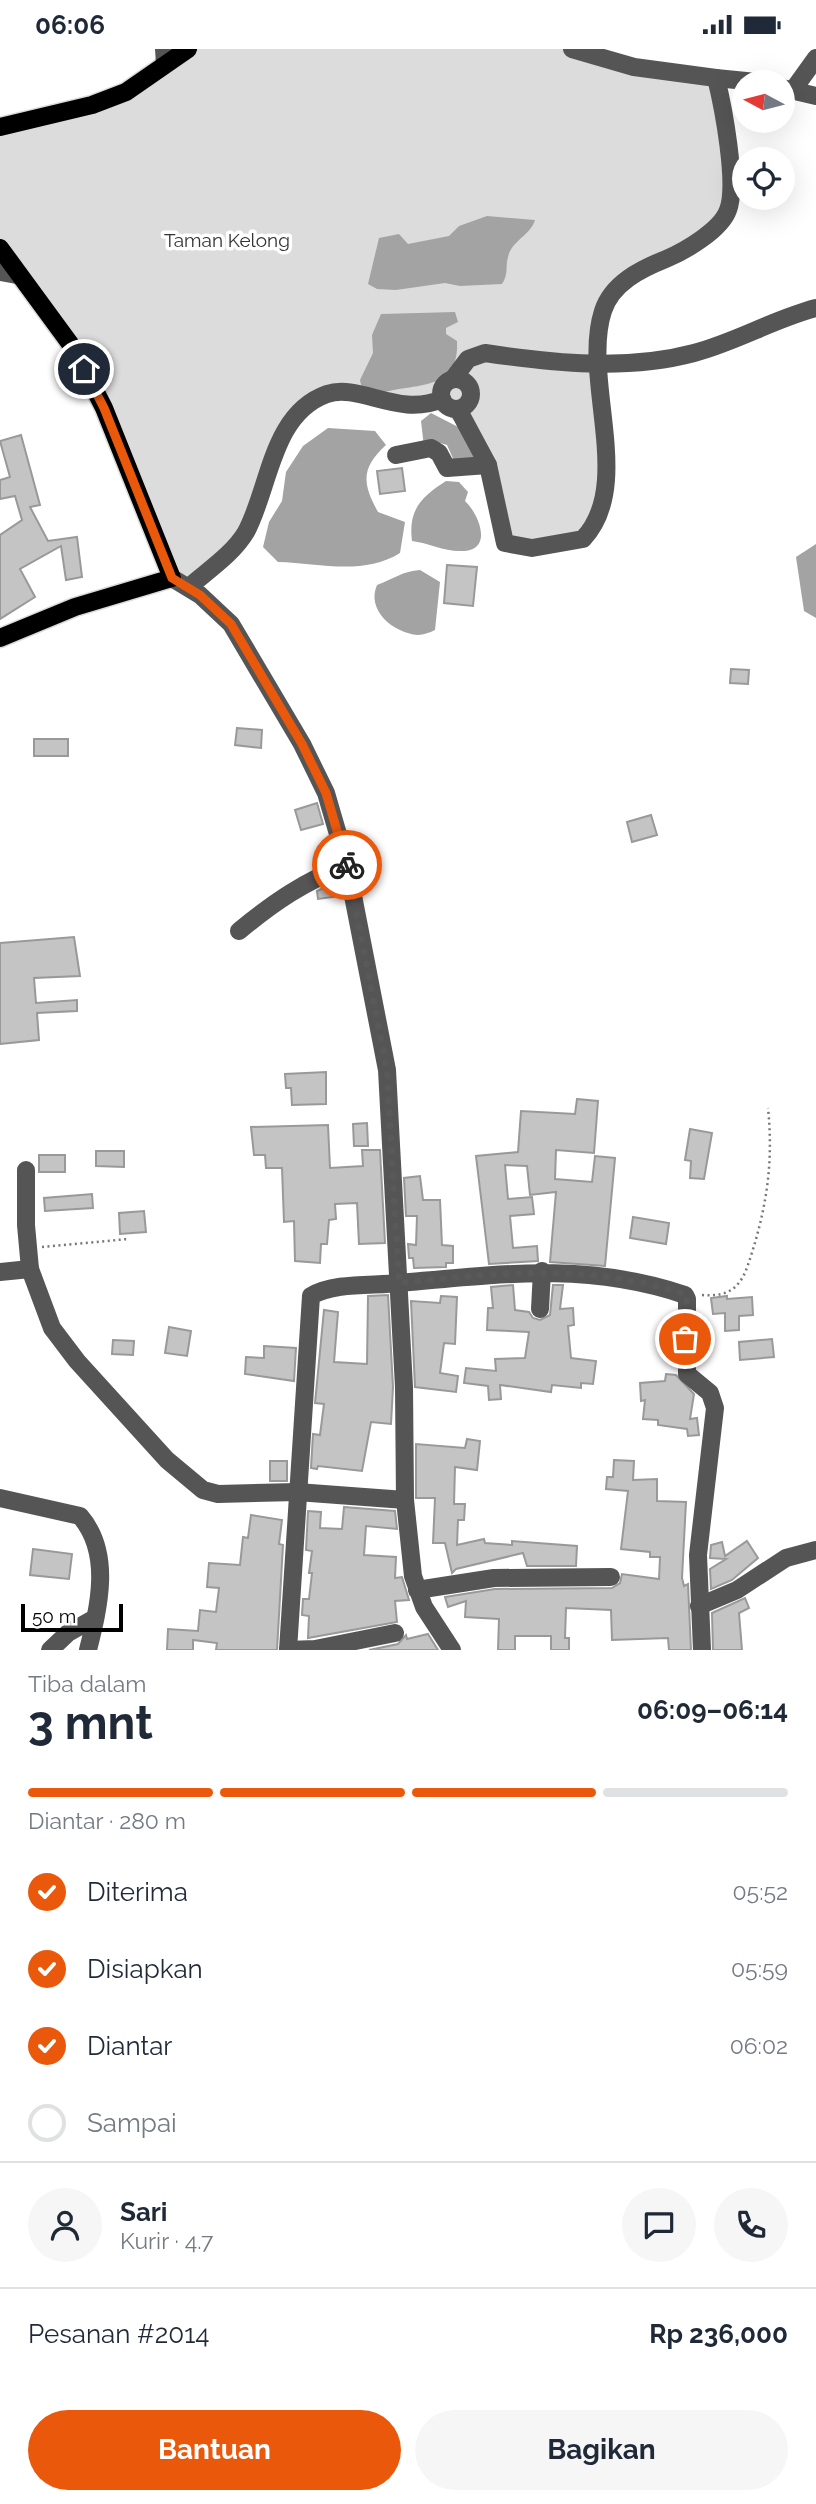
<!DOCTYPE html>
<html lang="id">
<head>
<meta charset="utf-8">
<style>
  body { margin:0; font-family:Raleway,sans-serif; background:#f6f6f7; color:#1f2937; height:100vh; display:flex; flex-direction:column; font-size:26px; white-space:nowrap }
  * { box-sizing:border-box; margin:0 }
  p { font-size:23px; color:#747a83 }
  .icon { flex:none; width:38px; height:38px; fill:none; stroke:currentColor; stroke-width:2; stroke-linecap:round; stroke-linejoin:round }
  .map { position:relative; height:1601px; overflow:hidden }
  .panel { display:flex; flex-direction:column; background:#fff; flex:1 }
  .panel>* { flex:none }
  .needle { width:46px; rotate:277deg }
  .buttons { position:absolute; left:732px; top:21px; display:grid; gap:14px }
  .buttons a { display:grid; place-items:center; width:63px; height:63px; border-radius:50%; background:#fff; box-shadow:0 7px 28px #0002; font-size:35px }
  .scale { position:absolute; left:21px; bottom:18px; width:102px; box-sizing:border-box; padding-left:7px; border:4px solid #000; border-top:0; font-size:19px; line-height:24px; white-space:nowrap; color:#000; -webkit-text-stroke:5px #fff; paint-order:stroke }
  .pin { position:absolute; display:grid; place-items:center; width:60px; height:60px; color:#fff; margin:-30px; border:4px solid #fff; border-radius:50%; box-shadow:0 2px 7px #0007 }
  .courier { position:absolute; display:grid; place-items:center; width:70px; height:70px; margin:-35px; border:5px solid #ea580c; border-radius:50%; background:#fff; color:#222; box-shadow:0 2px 9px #0007 }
  .overview em { font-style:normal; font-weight:700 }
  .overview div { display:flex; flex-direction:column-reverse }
  .overview { display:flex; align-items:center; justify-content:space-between; height:119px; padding:0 28px }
  h1 { font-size:46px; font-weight:700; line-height:52px }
  .bar { display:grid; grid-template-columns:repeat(4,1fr); gap:10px 7px; align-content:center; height:84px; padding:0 28px }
  .bar i { height:9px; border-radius:5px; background:#e0e1e3 }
  .bar .current { background:#ea580c }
  .bar p { grid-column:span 4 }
  .line { display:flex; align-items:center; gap:18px; padding:0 28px; border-top:2px solid #e0e1e3 }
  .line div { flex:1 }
  .round { display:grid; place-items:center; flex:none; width:74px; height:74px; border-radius:37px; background:#f6f6f7 }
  ol { padding:0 28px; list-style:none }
  li { display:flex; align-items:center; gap:21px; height:77px }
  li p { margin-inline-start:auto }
  li .icon { padding:7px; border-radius:50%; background:#ea580c; color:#fff; stroke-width:4 }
  li:last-child { color:#747a83 }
  li i { width:38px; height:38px; border:4px solid #e0e1e3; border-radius:50% }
  .action { display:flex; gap:14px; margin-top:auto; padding:14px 28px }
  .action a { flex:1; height:80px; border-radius:42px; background:#ea580c; color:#fff; font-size:28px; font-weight:700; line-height:80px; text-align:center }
  .action a+a { background:#f6f6f7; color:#1f2937 }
  .status { display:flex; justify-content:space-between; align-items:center; height:49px; padding:0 35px; background:#fff; direction:ltr }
  .status svg { height:19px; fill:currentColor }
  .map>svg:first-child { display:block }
</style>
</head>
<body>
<div class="status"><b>06:06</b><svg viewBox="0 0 49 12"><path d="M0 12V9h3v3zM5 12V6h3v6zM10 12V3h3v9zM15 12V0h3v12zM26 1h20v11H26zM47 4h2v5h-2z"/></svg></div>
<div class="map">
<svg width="816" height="1601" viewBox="0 0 816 1601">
  <rect width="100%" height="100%" fill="#fff"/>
  <path fill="#dcdcdc" d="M192,0H575L716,29L729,114L718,174L621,235L599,277L602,459L574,494L502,489L473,383L428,355L330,344L296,370L262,445L212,517L200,546L172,527L104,359L0,199V78L92,56Z"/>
  <g fill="#a3a3a3">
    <path d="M487,167L535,171C530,187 512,191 508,208C505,219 509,224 502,235L460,237L445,234L396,241L377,240L368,235L379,189L399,185L408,195L449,187L459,177Z"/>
    <path d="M455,263L458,273L446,279V285L457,292C460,349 404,331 371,348L362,340L360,331L373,304L372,286L381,265Z"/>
    <path d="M431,364L466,382L483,415L455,414L447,396L440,394L424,398L421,372Z"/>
    <path d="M328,379L375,382L386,396C361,419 362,434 378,463L405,473L400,504C363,527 319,514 278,513L263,498L269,473L282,452L286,423L303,397Z"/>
    <path d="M446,432L459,433L468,443L465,452C479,465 494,502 462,502C446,503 428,494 412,492C408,461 421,448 446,432Z"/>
    <path d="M816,495V569L804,562L796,508Z"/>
    <path d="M420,521L440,533L435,581C431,583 423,586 418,586C393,584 366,561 377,536C393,530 403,522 420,521Z"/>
  </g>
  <g fill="#c4c4c4" stroke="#999" stroke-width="2">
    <path d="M21,386L40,456L30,458L48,492L77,488L82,528L66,531L61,497L20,520L35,548L0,570V486L22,471L15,447L0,450V431L10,428L0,392Z"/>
    <path d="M402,419L405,442L380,445L377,422Z"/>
    <path d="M447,516L477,518L473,557L444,554Z"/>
    <path d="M731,620L749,621L748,635L730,634Z"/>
    <path d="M237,679L262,681L261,699L235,696Z"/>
    <rect x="34" y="690" width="34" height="17"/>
    <path d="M317,754L323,775L301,781L295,761Z"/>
    <path d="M651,766L657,786L632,793L627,773Z"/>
    <path d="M338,832L341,847L318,850L317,842Z"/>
    <path d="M74,888L80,927L34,929L36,954L77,951V962L37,964L39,991L0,995V894Z"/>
    <path d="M326,1023V1055L292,1056L291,1039H286L285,1025Z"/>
    <path d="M577,1050L598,1052L594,1104L556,1101L555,1130L592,1133L595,1107L615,1109L605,1217L550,1213L556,1143L530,1146L527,1117L505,1116L508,1150L532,1148L534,1165L510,1167L513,1199L537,1197L538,1212L489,1215L476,1107L518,1103L521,1062L575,1065Z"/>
    <path d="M367,1074L368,1097H354L353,1075Z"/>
    <path d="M328,1076L330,1119L363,1117L362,1101H380L385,1194L359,1195L357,1154L335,1155L336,1170L329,1171L327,1195H321L320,1214L295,1212L294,1172L284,1173L282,1119H266L265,1106H254L251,1078Z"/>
    <path d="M690,1080L712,1084L704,1130L690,1129L691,1112L685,1111Z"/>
    <path d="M96,1102H124V1118L96,1117Z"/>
    <rect x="39" y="1106" width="26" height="17"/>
    <path d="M420,1127L423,1151H440L442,1196L453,1197V1214H446V1218L414,1219L413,1209H409L408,1195L416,1196L417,1167H406L404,1129Z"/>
    <path d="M92,1145L93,1159L45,1162L44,1149Z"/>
    <path d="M144,1162L146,1183L120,1185L119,1164Z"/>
    <path d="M633,1168L669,1174L666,1195L630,1189Z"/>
    <path d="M513,1236L515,1261L529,1263L533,1269L540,1271L550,1266L553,1236H563L560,1260L573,1259L574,1276L568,1277L571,1309L596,1312L593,1335L581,1334V1339L552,1336L551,1343L500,1336L501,1350L489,1351L488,1337L464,1334L466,1319L496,1322L495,1310L525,1309L529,1283L487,1281L488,1259H493L491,1238Z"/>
    <path d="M388,1246L393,1338L391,1375L371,1373L362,1422L318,1417L317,1420L311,1419L313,1385L320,1386L324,1355L315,1354L324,1261L338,1263L334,1313L367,1315L368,1247Z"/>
    <path d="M441,1247L457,1248L455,1295L444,1294L440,1324L458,1327L456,1343L415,1338L411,1252L440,1254Z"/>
    <path d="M727,1247V1250L752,1248L753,1266L739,1267V1281L725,1282V1264L713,1265L711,1249Z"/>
    <path d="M169,1278L191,1282L187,1307L165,1304Z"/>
    <path d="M772,1290L774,1308L740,1311L739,1293Z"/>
    <path d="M113,1291L134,1292L133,1306L112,1305Z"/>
    <path d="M264,1297L296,1299L294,1332L245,1325L246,1308L264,1309Z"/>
    <path d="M666,1325L676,1326L694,1345L690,1370L697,1369L699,1386L688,1387L687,1380L658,1376V1371L643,1370L645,1351L641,1352L640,1334L665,1332Z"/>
    <path d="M467,1390L480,1392L477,1421L455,1418L454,1455H465L464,1471H458L457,1496L484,1490L485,1494L512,1496V1492L577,1497L576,1517H527L523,1504L456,1520L452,1524L445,1494H433L435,1449H416V1395L465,1399Z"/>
    <path d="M614,1411L634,1412L633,1431L657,1430V1452L686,1453L682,1529L684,1537L688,1535L691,1601H669L668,1589L612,1591L611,1561L566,1559L565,1589H569V1601H551V1587H515V1601H498L499,1570L465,1568L466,1552L448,1558L445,1548L495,1540L612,1539L620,1534L622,1525L659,1530L660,1508H650V1503L621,1500L628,1442L606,1440L607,1428H613Z"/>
    <rect x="270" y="1412" width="17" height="20"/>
    <path d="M344,1458L395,1462L397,1480L366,1477L364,1506L396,1508L395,1529L402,1528L409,1551L395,1552L397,1573L308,1589L309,1567L302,1566L303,1550H309L312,1524H309L312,1502L306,1501L308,1462L321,1463L320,1479L342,1480Z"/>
    <path d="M251,1466L282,1471L279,1495L283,1496L277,1601H216L217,1594L193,1591V1601H167L168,1580L198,1582L200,1561L216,1563L219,1539L207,1538L209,1514L240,1516L243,1488L248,1489Z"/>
    <path d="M747,1492L758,1509L732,1531L711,1540L710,1520L726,1510L710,1509L711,1496L722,1493L725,1507Z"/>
    <path d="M33,1500L72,1505L69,1530L30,1526Z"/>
    <path d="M745,1549L749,1559L739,1564L742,1601H713L712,1564Z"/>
    <path d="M428,1585L438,1601H369L398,1595L406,1586L407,1590Z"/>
  </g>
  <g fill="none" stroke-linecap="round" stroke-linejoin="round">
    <defs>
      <g id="major">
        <path d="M0,78L92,56L126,43L188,0"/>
        <path d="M0,199L74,300L104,359L172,529L75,558L0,589"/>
      </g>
    </defs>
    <use href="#major" stroke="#dbdbdb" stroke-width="21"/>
    <g stroke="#777" stroke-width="2.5" stroke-dasharray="2 3.5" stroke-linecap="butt">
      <path d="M42,1198L128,1190"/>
      <path d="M702,1246C715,1247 728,1246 737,1236C746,1227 750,1209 754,1197C768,1150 773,1108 768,1059"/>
    </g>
    <g stroke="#555" stroke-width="18">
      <path d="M164,0L165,15"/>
      <path d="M716,29L756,33"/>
      <path d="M782,39L816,47"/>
      <path d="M793,41L816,9"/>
      <path d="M0,223L18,226"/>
      <circle cx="456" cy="345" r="15"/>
      <path d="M453,330L468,310L485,304C553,314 627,322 694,304C736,293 774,270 816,259"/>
      <path d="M458,360L488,416L505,494L532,499L583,490C635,435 581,329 603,262C612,234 641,220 666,210C685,202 721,181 728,161C738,135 723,57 716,29L634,18L572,0"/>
      <path d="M396,406L431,399L439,404L447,419L488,416"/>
      <path d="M172,529L200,546L231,575L302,695L326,744L347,816L387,1021L404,1338L405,1451L413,1527L424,1558L452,1601"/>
      <path d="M189,538C207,522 233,505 246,483C270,439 271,365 327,345C360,334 399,369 442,350"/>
      <path d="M239,882C274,853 305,832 347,816"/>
      <path d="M30,1220L52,1279L77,1312L167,1411L203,1441L218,1445L297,1443L405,1451"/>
      <path d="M0,1223L30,1220L26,1176V1121"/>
      <path d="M540,1260L542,1222"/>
      <path d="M0,1449L80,1467C112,1504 99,1557 88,1601"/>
      <path d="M417,1541L494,1529L611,1528"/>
      <path d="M699,1557L737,1541L786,1509L816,1501"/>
      <path d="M50,1601L68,1584L95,1569"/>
      <path d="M288,1601L311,1247C334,1233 372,1237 400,1234C499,1225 588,1213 685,1246L687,1250V1325L710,1344L715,1359L698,1506L702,1601"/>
      <path d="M288,1601L315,1600L395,1584"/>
    </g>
    <use href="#major" stroke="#000" stroke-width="18"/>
  </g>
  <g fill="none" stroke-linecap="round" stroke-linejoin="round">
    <path stroke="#595959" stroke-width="7" stroke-dasharray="0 12.6" d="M347,816L387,1021L399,1234C498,1224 588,1214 685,1245L689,1261L685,1290"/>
    <path stroke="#ea580c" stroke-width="9" d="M84,320L104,359L172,529L200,546L231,575L302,695L326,744L347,816"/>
  </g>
  <g text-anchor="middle" stroke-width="7" stroke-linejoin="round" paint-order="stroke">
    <g font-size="19" fill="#333" stroke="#fff">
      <text x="227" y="198">Taman Kelong</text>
    </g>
  </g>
</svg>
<div class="buttons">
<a><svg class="needle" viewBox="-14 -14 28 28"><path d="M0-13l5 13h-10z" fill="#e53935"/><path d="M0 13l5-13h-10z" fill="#747a83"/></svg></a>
<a><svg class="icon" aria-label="locate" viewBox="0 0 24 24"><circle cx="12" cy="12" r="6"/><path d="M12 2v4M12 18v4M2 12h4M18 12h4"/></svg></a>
</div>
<div class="scale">50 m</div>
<div class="pin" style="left:685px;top:1290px;background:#ea580c"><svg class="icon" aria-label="bag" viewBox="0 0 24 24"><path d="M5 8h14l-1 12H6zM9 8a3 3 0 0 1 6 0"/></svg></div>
<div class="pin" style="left:84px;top:320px;background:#1f2937"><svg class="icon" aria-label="home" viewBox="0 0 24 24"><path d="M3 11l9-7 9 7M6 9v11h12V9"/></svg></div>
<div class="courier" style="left:347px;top:816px"><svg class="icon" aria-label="bike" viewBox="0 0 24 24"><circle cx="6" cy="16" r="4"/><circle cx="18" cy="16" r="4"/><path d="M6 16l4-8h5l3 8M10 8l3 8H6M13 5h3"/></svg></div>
</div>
<section class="panel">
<div class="overview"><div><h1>3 mnt</h1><p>Tiba dalam</p></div><em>06:09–06:14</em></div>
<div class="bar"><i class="current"></i><i class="current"></i><i class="current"></i><i></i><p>Diantar · 280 m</p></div>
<ol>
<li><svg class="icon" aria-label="check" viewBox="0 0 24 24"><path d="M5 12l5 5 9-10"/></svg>Diterima<p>05:52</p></li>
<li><svg class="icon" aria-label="check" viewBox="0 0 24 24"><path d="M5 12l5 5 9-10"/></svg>Disiapkan<p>05:59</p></li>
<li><svg class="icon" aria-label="check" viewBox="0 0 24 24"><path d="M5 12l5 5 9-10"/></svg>Diantar<p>06:02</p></li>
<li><i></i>Sampai</li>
</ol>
<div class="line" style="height:126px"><a class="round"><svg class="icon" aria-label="person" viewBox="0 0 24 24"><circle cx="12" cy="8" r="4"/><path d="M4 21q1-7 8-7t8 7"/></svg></a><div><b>Sari</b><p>Kurir · 4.7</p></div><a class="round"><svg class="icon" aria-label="chat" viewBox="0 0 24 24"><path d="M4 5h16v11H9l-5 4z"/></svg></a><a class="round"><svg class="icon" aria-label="phone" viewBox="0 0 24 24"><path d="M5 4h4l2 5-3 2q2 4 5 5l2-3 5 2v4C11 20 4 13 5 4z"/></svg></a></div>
<div class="line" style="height:91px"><div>Pesanan #2014</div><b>Rp 236,000</b></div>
<div class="action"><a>Bantuan</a><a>Bagikan</a></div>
</section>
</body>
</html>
